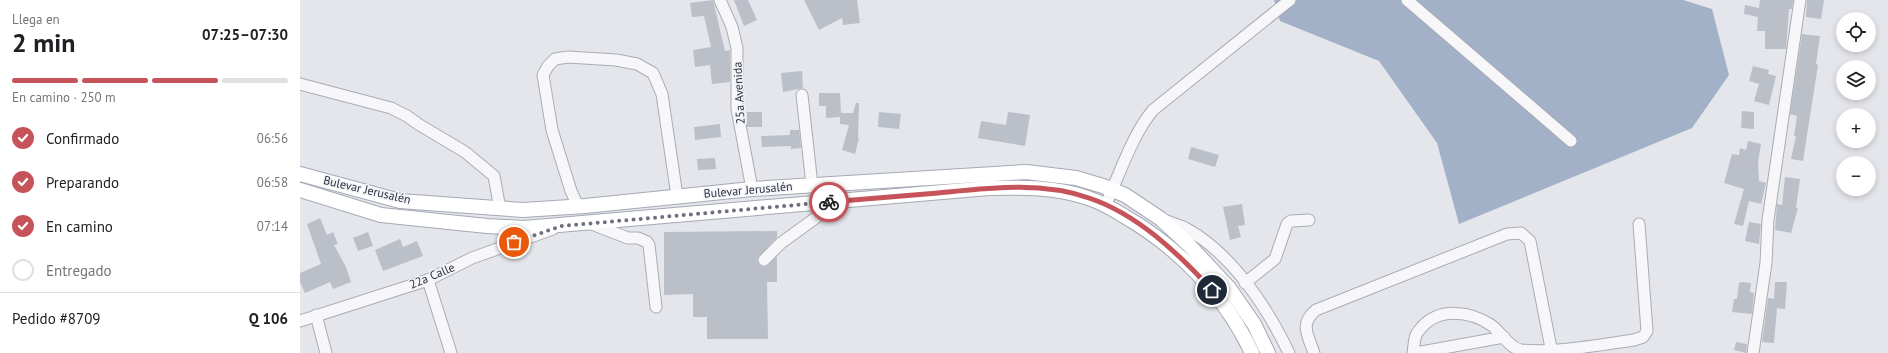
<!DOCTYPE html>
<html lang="es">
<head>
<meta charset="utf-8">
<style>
  body { margin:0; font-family:"PT Sans",sans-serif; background:#f6f6f6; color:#202124; height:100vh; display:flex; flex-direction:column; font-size:15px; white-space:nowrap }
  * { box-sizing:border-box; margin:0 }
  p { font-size:13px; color:#757577 }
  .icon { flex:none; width:22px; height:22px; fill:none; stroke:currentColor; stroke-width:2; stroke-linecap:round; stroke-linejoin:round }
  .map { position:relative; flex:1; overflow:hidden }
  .details { display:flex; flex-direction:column; background:#fff; width:300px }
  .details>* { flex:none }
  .buttons { position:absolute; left:1536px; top:12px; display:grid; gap:8px }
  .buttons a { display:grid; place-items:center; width:40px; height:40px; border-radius:50%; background:#fff; box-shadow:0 2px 6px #0003; font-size:20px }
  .pin { position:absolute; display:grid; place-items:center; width:34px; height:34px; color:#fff; margin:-17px; border:2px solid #fff; border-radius:50%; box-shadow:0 1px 4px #0007 }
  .courier { position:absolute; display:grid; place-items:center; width:40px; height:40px; margin:-20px; border:3px solid #c65359; border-radius:50%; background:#fff; color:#222; box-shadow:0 1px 5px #0007 }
  .overview em { font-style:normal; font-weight:800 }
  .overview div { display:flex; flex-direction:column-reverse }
  .overview { display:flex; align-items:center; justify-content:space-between; height:68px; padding:0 12px }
  h1 { font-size:26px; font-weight:800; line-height:30px }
  .bar { display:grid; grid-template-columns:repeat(4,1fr); gap:6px 4px; align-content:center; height:48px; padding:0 12px }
  .bar i { height:5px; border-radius:3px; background:#e0e0e0 }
  .bar .current { background:#c65359 }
  .bar p { grid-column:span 4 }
  .line { display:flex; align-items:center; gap:10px; padding:0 12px; border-top:1px solid #e0e0e0 }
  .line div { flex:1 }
  ol { padding:0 12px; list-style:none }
  li { display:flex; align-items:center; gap:12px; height:44px }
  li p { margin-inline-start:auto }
  li .icon { padding:4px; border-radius:50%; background:#c65359; color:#fff; stroke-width:4 }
  li:last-child { color:#757577 }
  li i { width:22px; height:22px; border:2px solid #e0e0e0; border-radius:50% }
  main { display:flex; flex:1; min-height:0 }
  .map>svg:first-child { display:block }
</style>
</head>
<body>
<main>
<section class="details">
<div class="overview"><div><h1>2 min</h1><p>Llega en</p></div><em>07:25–07:30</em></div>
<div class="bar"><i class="current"></i><i class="current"></i><i class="current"></i><i></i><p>En camino · 250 m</p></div>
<ol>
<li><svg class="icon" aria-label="check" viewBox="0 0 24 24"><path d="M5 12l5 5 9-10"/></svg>Confirmado<p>06:56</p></li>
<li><svg class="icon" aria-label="check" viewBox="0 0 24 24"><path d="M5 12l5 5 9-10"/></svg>Preparando<p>06:58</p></li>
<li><svg class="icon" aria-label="check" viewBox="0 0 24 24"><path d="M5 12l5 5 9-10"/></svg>En camino<p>07:14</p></li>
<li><i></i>Entregado</li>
</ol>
<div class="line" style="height:52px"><div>Pedido #8709</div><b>Q 106</b></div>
</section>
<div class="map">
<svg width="1588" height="353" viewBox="0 0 1588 353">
  <rect width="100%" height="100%" fill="#e4e6eb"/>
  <path fill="#a2b1c8" d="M974,0H1383L1412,9L1429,75L1392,128L1159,224L1137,143L1079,61L980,21Z"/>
  <g fill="#bbbfc7">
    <path d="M413,0L425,51L430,50V82L412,84L410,65L395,67L393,50L411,47L404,16L392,17L390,3Z"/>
    <path d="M434,0H448L457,20L444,26Z"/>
    <path d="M504,0H557L560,23L543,25L542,18L519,30Z"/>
    <path d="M1460,0H1493L1492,9H1489L1486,49H1465V31H1457L1458,17L1444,14L1445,5L1459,8Z"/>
    <path d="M1507,0H1524L1521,19L1506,17Z"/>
    <path d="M1502,34L1520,36L1516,64L1518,65L1503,161L1491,159L1496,136H1494L1497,116L1490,114Z"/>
    <path d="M1453,66L1469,70L1468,74L1476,76L1469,105L1454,101L1459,84L1449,81Z"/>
    <path d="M502,71L503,88L483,92L481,73Z"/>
    <path d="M519,93H540L541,113H553L556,103H559L558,138H559L555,154L542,150L549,125L540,124V117L526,118V106H519Z"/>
    <path d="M1442,111L1454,112V129L1441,128Z"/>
    <rect x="447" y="112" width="15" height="15"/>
    <path d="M579,112L601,114L599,129L578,127Z"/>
    <path d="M708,112L730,115L725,146L678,138L681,121L706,125Z"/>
    <path d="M420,124L421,137L395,140L394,127Z"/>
    <path d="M490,130H499L501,148L491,149V146L462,147L461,136L490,135Z"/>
    <path d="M1448,141L1461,144L1458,162L1459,181L1466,183L1461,204L1449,201L1443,226L1434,224L1444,189L1424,183L1432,154L1439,155L1440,148L1446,150Z"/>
    <path d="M891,147L919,155L915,167L888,159Z"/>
    <path d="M415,158L416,169L398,170L397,159Z"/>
    <path d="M1485,177L1500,179L1496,208H1498L1491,233L1475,230L1477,204L1482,205Z"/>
    <path d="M942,204L945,225L938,226L941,237L930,240L923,207Z"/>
    <path d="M20,218L27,235L33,232L38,244L34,245L46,267L51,282L33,289L30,282L5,293L0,282V273L21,264L7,224Z"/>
    <path d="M1449,222L1461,224L1459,244L1445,241Z"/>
    <path d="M477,231V237L457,259L459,265L465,267L477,257V282H467L468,339H407V317H393V294L364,295V232Z"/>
    <path d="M68,232L73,246L58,251L53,238Z"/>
    <path d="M100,239L103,247L117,241L123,256L83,271L75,250Z"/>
    <path d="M1442,282L1451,283L1450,292L1454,293L1452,314L1432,312L1434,299H1437L1439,283Z"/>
    <path d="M1475,282H1487L1485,309L1477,308L1474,343L1462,342L1468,298L1474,299Z"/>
    <path d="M1436,342L1447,344L1446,353L1434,350Z"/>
  </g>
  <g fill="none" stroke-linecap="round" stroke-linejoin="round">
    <defs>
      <g id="minor">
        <path d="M420,0L432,27L437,48V109L452,189"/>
        <path d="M1107,0L1271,141"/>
        <path d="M0,84L91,108L107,116L118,124L165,152L194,176L200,209"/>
        <path d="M502,95L512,185"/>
        <path d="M278,206L271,191L252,130L243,75L248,66L255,59L268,57L316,60L337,64L353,73L362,94L377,196"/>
        <path d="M805,206C819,176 832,135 853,110L990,0"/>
        <path d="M864,220C871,223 880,225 887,229C932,254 967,307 989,353"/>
        <path d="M289,223L328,238H338L347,242L349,245L356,307"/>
        <path d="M464,260L481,243L539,201"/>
        <path d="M128,280L151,353"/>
        <path d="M945,283L975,259L987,224L991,221L1009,220"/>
        <path d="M16,315L26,353"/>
        <path d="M0,321L128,280L172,258L253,229"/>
        <path d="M1014,353C1008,335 999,324 1016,310L1207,234L1221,233L1230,241L1252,353"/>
        <path d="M1113,353C1114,347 1114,340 1116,335C1117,332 1120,330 1121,328C1139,307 1170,311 1191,325C1200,331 1209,348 1221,350C1257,353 1298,345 1334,340L1343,337L1347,331L1339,224"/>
        <path d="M1116,353L1204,337"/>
        <path d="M1453,353L1466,263L1468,220L1500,0"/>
      </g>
      <g id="major">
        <path d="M0,174L100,201L223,210L285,206L452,189L726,172L776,178L803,186L825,195L861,219L888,244L929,288L954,324L968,353"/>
        <path d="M0,190L81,215L187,226L224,228L689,188C723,187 756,187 788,198C800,202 813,209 824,216C878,247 925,295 952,353"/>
      </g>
    </defs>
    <use href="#minor" stroke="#a9acb5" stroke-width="13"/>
    <use href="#major" stroke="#a4a9b6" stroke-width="16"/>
    <use href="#minor" stroke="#f7f7f9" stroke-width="11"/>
    <use href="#major" stroke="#fff" stroke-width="14"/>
  </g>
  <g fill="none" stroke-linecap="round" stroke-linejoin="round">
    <path stroke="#6d717d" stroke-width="4" stroke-dasharray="0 7.2" d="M214,242L262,226L529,202"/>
    <path stroke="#c65359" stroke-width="5" d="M529,202C566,199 602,196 638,193C688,188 741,181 789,198C837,214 878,253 912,290"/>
  </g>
  <g text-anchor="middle" stroke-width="3" stroke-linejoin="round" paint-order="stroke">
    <g font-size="12" fill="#2d3242" stroke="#f4f5f8">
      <text transform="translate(439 93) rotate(-93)" y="4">25a Avenida</text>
      <text transform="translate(67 190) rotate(13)" y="4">Bulevar Jerusalén</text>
      <text transform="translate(448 190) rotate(-5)" y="4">Bulevar Jerusalén</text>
      <text transform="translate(132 276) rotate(-23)" y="4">22a Calle</text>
    </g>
  </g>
</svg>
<div class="buttons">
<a><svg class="icon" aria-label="locate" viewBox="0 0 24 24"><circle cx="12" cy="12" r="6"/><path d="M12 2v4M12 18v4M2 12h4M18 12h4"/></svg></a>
<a><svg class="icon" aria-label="layers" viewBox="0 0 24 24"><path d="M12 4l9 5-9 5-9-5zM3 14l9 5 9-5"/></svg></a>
<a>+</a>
<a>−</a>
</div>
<div class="pin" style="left:214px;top:242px;background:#ea580c"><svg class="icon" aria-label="bag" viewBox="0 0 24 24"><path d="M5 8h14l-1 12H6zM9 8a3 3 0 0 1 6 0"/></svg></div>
<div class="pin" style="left:912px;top:290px;background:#1f2937"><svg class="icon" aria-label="home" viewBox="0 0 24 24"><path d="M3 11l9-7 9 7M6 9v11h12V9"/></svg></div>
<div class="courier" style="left:529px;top:202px"><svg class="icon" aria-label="bike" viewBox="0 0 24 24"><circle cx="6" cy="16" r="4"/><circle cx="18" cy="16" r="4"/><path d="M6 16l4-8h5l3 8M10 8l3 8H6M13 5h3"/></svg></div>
</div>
</main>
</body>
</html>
